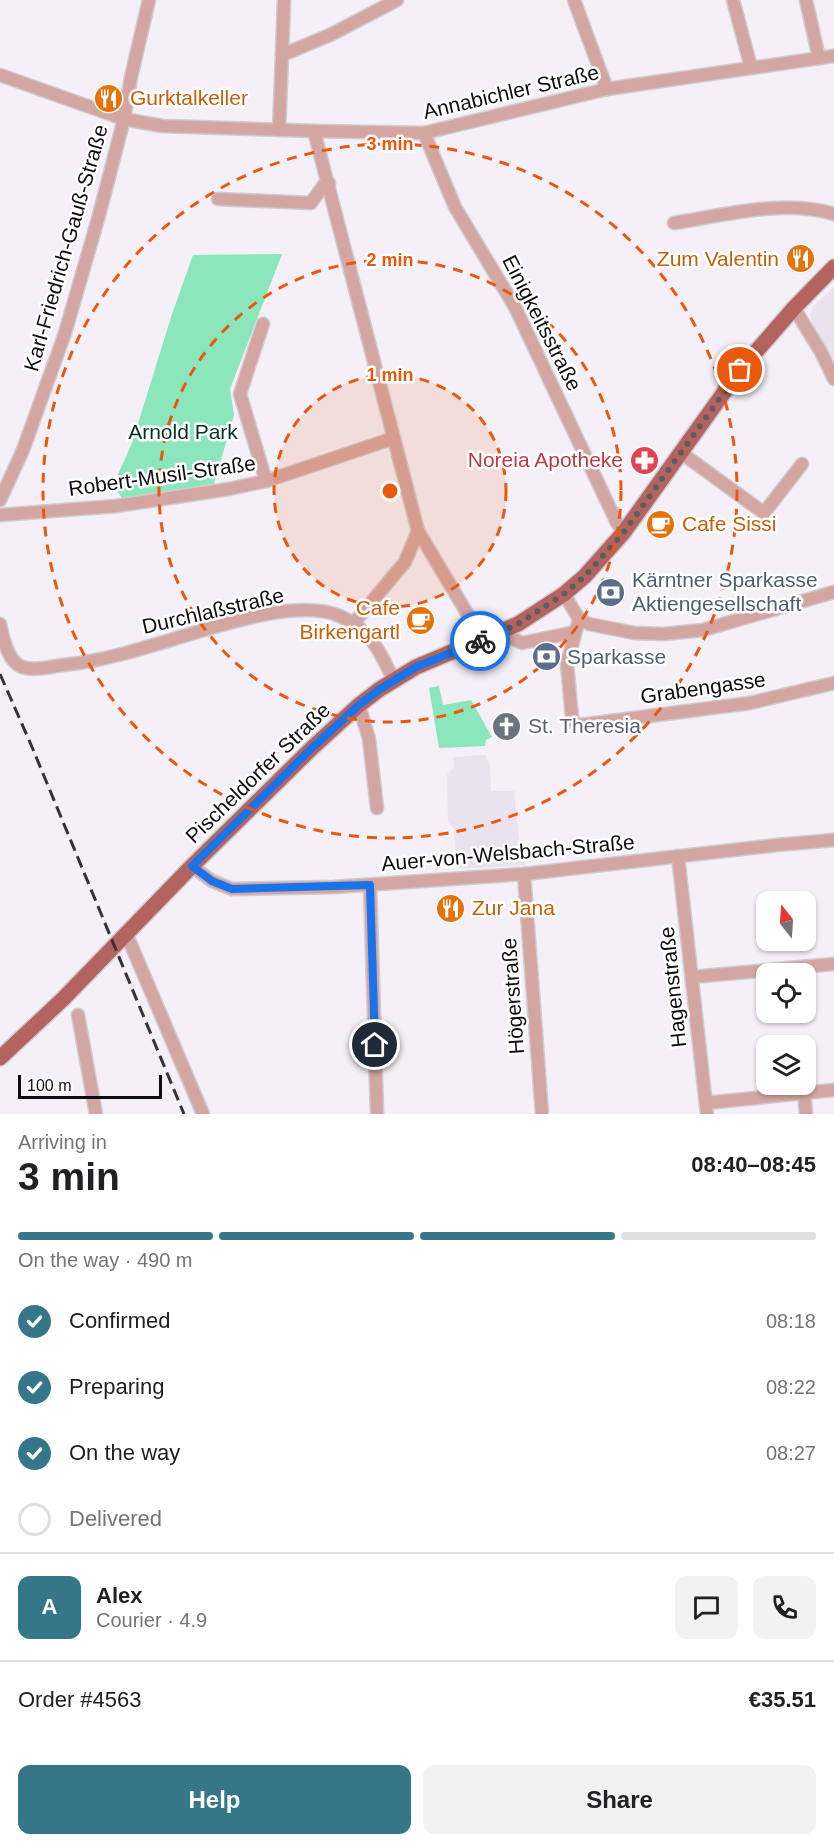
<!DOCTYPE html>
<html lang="en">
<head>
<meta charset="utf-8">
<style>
  body { margin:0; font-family:Helvetica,sans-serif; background:#f2f2f2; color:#202124; height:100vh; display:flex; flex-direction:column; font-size:22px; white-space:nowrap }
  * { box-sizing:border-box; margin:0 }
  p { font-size:20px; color:#757577 }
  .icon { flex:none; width:33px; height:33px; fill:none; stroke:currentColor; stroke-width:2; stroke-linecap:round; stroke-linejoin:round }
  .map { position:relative; height:1114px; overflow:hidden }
  .panel { display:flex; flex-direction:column; background:#fff; flex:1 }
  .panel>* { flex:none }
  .needle { width:39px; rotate:343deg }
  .buttons { position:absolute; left:756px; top:891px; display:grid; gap:12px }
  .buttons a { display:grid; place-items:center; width:60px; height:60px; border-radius:12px; background:#fff; box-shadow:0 2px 4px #0004; font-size:30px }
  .scale { position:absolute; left:18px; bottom:15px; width:144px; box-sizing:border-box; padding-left:6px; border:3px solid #0e0c0f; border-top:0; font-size:16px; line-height:21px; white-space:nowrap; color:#0e0c0f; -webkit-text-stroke:4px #fff; paint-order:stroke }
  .pin { position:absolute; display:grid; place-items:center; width:51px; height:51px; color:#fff; margin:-26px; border:3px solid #fff; border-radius:50%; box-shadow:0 2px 6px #0007 }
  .courier { position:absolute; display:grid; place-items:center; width:60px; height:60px; margin:-30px; border:4px solid #1a73e8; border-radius:50%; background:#fff; color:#222; box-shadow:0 2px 8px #0007 }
  .headline em { font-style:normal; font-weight:700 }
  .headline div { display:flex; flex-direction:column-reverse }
  .headline { display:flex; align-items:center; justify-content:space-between; height:102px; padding:0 18px }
  h1 { font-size:39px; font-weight:700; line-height:45px }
  .bar { display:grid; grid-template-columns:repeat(4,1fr); gap:9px 6px; align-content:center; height:72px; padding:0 18px }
  .bar i { height:8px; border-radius:4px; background:#e0e0e0 }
  .bar .selected { background:#357789 }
  .bar p { grid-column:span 4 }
  .line { display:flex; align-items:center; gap:15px; padding:0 18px; border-top:2px solid #e0e0e0 }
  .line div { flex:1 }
  .round { display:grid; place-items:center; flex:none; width:63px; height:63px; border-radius:12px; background:#f2f2f2 }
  ol { padding:0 18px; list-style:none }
  li { display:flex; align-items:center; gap:18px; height:66px }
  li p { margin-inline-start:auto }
  li .icon { padding:6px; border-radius:50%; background:#357789; color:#fff; stroke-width:4 }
  li:last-child { color:#757577 }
  li i { width:33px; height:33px; border:3px solid #e0e0e0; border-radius:50% }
  .action { display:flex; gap:12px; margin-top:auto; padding:12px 18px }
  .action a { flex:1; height:69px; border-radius:12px; background:#357789; color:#fff; font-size:24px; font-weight:700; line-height:69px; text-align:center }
  .action a+a { background:#f2f2f2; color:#202124 }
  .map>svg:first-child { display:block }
</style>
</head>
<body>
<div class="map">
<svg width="834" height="1114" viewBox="0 0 834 1114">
  <rect width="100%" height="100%" fill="#f5eff8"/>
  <g fill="#ebe2f0">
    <path d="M834,287V361L812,323L810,314L814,306Z"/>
    <path d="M485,755L490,765L491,791H514L520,848L524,854L526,865L457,869L454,829L448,822L447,774L454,767L453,757Z"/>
  </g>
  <g fill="#8be6bb">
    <path d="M282,254L230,389L234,415L214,484L122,498L117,491L120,483L115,481L132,443L172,314L193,255Z"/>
    <path d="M439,686L443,705L471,700L492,737L486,740L485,746L439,748L429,688Z"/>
  </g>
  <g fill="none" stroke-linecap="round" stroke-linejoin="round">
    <defs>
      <g id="minor">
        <path d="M574,0L607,89"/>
        <path d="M733,0L751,67"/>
        <path d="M806,0L819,58"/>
        <path d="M282,55L284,0"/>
        <path d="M0,75L124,119L162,126L314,131L424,133L607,89L834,56"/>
        <path d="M279,130L282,55L330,35L397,0"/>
        <path d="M314,131L418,531L483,640"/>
        <path d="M424,133L455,207L515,307L617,523L624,532"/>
        <path d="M218,199L311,203L323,186L329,183"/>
        <path d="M674,223C725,215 783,199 834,214"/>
        <path d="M794,308L821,352L834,379"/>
        <path d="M263,324L240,394L266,481"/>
        <path d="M680,452L764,513L802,464"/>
        <path d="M0,500L23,450L65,333L98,219L124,119L131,77L149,0"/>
        <path d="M0,515L116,506L229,489L266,481L394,438"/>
        <path d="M564,594L579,619L589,624L634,633L664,634L703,630L834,592"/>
        <path d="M579,619L567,664L572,718L574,722L580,725L750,703L834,683"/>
        <path d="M0,624C3,638 8,662 22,667C35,671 50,667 63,665C105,661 147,647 187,635C228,623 299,599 340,616C370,629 381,653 394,681"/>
        <path d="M353,624L405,562L418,531"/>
        <path d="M500,632L522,643L575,632"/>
        <path d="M359,705L369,739L377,808"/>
        <path d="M678,856L707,1114"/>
        <path d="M192,866L212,881L232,889L334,887L524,874L777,845L834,840"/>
        <path d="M524,874L542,1114"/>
        <path d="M370,885L377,1114"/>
        <path d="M126,933L203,1114"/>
        <path d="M692,977L834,964"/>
        <path d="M78,1015L96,1114"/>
        <path d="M804,1092L806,1114"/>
        <path d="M706,1103L834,1090"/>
      </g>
      <path id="major" d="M0,1058L63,999L192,866L312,748L359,705L380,689L416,667L518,624L564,594L585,576L624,532L740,370L794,308L834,267"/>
    </defs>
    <use href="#minor" stroke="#d0cbd3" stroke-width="15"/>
    <use href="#major" stroke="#d0cbd3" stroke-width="18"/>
    <use href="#minor" stroke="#d4a6a1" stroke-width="12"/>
    <use href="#major" stroke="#b4645f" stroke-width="15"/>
    <path stroke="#353236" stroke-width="3" stroke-dasharray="12 6" stroke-linecap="butt" d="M0,674L32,747L184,1114"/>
  </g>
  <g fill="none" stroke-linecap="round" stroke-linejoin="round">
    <path stroke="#5f5b61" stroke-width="6" stroke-dasharray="0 10.8" d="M480,641L518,624L564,594L585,576L624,532L740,370"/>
    <path stroke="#1a73e8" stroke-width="8" d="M375,1045L370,885L232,889L212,881L192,866L312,748L359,705L380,689L416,667L480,641"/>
  </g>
  <circle cx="390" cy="491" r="116" fill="#e8590c" fill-opacity=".12"/>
  <g fill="none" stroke="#e8590c" stroke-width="3" stroke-dasharray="10 8">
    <circle cx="390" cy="491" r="116"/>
    <circle cx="390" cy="491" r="231"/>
    <circle cx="390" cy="491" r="347"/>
  </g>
  <defs>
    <symbol id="restaurant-disc" viewBox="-11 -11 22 22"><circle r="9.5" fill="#e8710a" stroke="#fff"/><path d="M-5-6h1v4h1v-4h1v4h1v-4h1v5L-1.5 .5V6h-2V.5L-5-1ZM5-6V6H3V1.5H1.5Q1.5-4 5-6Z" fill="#fff"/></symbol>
    <symbol id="pharmacy-disc" viewBox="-11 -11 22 22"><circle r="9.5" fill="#e0444e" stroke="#fff"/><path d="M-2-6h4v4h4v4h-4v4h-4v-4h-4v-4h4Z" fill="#fff"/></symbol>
    <symbol id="cafe-disc" viewBox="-11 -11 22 22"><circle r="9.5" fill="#e8710a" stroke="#fff"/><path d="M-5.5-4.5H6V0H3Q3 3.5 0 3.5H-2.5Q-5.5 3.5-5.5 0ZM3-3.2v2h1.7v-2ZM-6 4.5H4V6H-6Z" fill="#fff"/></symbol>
    <symbol id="bank-disc" viewBox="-11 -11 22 22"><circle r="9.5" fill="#5c6f8a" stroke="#fff"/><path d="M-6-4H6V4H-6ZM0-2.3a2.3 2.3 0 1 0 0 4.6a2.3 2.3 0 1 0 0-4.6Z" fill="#fff"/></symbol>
    <symbol id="church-disc" viewBox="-11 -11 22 22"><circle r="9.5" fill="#6b7280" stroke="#fff"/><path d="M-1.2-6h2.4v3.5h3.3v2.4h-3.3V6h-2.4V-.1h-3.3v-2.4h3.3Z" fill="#fff"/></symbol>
  </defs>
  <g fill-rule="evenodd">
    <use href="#restaurant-disc" x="92" y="82" width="33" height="33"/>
    <use href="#restaurant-disc" x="784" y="242" width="33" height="33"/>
    <use href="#pharmacy-disc" x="628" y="444" width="33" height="33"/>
    <use href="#cafe-disc" x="644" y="508" width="33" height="33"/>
    <use href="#bank-disc" x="594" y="576" width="33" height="33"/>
    <use href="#cafe-disc" x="404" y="604" width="33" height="33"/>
    <use href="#bank-disc" x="530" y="640" width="33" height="33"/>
    <use href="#church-disc" x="490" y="710" width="33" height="33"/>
    <use href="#restaurant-disc" x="434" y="892" width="33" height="33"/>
  </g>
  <g text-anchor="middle" stroke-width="5" stroke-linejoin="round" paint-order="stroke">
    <g font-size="21" fill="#0e0c0f" stroke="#fff">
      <text transform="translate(511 92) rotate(-13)" y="7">Annabichler Straße</text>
      <text transform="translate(66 248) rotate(-74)" y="7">Karl-Friedrich-Gauß-Straße</text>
      <text transform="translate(542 323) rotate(63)" y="7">Einigkeitsstraße</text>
      <text transform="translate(162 476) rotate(-8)" y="7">Robert-Musil-Straße</text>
      <text transform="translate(213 611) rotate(-13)" y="7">Durchlaßstraße</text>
      <text transform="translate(703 688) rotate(-8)" y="7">Grabengasse</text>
      <text transform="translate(258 773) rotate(-44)" y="7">Pischeldorfer Straße</text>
      <text transform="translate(508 853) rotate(-5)" y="7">Auer-von-Welsbach-Straße</text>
      <text transform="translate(673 987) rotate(-96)" y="7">Hagenstraße</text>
      <text transform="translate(513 996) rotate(-94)" y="7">Högerstraße</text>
    </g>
    <g font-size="21" fill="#c56008" stroke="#fff" text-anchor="start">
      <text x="130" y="105">Gurktalkeller</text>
      <text x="779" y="266" text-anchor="end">Zum Valentin</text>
      <text x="682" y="531">Cafe Sissi</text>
      <text x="400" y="615" text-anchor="end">Cafe<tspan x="400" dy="24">Birkengartl</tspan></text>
      <text x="472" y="915">Zur Jana</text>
    </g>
    <g font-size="21" fill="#023321" stroke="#fff">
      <text x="183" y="439">Arnold Park</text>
    </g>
    <g font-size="21" fill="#be3a42" stroke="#fff" text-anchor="end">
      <text x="623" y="467">Noreia Apotheke</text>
    </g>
    <g font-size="21" fill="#4e5e75" stroke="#fff" text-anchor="start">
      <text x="632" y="587">Kärntner Sparkasse<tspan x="632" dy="24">Aktiengesellschaft</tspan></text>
      <text x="567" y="664">Sparkasse</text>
    </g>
    <g font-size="21" fill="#5b616d" stroke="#fff" text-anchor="start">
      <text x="528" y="733">St. Theresia</text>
    </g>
  </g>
  <circle cx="390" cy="491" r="9" fill="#e8590c" stroke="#fff" stroke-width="3"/>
  <g font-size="18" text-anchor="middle" font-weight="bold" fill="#e8590c" stroke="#fff" stroke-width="5" stroke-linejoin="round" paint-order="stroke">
    <text x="390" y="150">3 min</text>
    <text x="390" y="266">2 min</text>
    <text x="390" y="381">1 min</text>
  </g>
</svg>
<div class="buttons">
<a><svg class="needle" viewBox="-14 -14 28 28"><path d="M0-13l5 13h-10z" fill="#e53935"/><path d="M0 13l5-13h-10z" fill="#757577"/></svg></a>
<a><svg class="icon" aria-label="locate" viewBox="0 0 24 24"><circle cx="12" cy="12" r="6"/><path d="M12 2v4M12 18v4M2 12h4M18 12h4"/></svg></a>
<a><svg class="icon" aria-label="layers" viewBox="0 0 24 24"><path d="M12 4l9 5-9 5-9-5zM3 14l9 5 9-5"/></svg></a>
</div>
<div class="scale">100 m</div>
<div class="pin" style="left:740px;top:370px;background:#ea580c"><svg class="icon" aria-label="bag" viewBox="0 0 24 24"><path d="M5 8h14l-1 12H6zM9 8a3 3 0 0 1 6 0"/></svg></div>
<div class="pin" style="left:375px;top:1045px;background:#1f2937"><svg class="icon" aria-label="home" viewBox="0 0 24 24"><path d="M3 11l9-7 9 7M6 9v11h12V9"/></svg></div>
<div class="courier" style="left:480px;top:641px"><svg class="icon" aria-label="bike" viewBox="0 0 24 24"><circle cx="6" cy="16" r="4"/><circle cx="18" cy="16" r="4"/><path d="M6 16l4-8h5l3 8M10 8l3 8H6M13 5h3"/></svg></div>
</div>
<section class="panel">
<div class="headline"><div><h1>3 min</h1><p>Arriving in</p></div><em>08:40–08:45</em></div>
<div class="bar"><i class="selected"></i><i class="selected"></i><i class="selected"></i><i></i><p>On the way · 490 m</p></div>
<ol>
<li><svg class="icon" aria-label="check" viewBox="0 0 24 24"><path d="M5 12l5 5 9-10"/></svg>Confirmed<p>08:18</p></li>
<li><svg class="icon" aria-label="check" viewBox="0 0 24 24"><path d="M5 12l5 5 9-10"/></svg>Preparing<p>08:22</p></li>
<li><svg class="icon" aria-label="check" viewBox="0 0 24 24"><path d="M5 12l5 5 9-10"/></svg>On the way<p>08:27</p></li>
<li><i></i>Delivered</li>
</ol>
<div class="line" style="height:108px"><b class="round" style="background:#357789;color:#fff">A</b><div><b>Alex</b><p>Courier · 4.9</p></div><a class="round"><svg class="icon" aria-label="chat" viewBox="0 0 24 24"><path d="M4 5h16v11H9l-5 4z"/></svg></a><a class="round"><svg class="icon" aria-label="phone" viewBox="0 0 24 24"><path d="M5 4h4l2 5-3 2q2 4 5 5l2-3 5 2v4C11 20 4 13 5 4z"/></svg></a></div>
<div class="line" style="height:78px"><div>Order #4563</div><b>€35.51</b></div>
<div class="action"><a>Help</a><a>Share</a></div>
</section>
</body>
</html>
